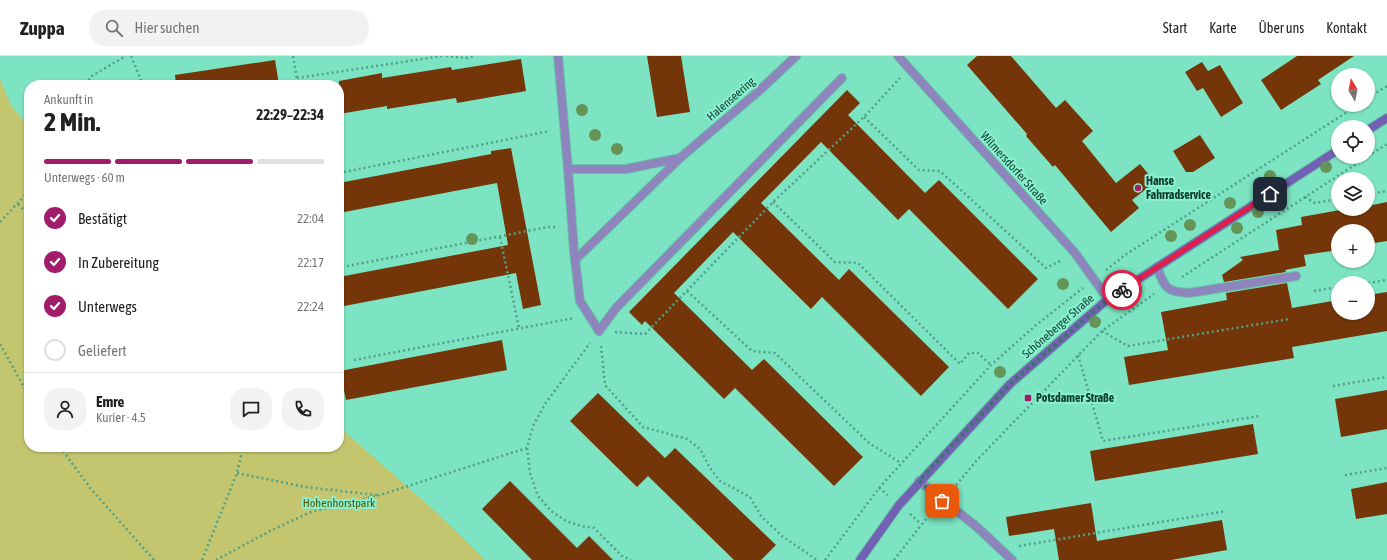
<!DOCTYPE html>
<html lang="de">
<head>
<meta charset="utf-8">
<style>
  body { margin:0; font-family:"Asap Condensed",sans-serif; background:#f2f2f2; color:#222; height:100vh; display:flex; flex-direction:column; font-size:15px; white-space:nowrap }
  * { box-sizing:border-box; margin:0 }
  p { font-size:13px; color:#767676 }
  .icon { flex:none; width:22px; height:22px; fill:none; stroke:currentColor; stroke-width:2; stroke-linecap:round; stroke-linejoin:round }
  .map { position:relative; flex:1; overflow:hidden }
  .details { position:absolute; left:24px; top:24px; width:320px; height:372px; display:flex; flex-direction:column; background:#fff; border-radius:16px; box-shadow:0 1px 3px #0004 }
  .details>* { flex:none }
  .needle { width:26px; rotate:350deg }
  .tools { position:absolute; left:1331px; top:12px; display:grid; gap:8px }
  .tools a { display:grid; place-items:center; width:44px; height:44px; border-radius:50%; background:#fff; box-shadow:0 1px 3px #0004; font-size:20px }
  .pin { position:absolute; display:grid; place-items:center; width:34px; height:34px; color:#fff; margin:-17px; border-radius:8px; box-shadow:0 2px 6px #0006 }
  .courier { position:absolute; display:grid; place-items:center; width:40px; height:40px; margin:-20px; border:3px solid #e11d48; border-radius:50%; background:#fff; color:#222; box-shadow:0 1px 5px #0007 }
  .overview em { font-style:normal; font-weight:700 }
  .overview div { display:flex; flex-direction:column-reverse }
  .overview { display:flex; align-items:center; justify-content:space-between; height:68px; padding:0 20px }
  h1 { font-size:26px; font-weight:700; line-height:30px }
  .bar { display:grid; grid-template-columns:repeat(4,1fr); gap:6px 4px; align-content:center; height:48px; padding:0 20px }
  .bar i { height:5px; border-radius:3px; background:#e0e0e0 }
  .bar .on { background:#a11c6a }
  .bar p { grid-column:span 4 }
  .line { display:flex; align-items:center; gap:10px; padding:0 20px; border-top:1px solid #e0e0e0 }
  .line div { flex:1 }
  .round { display:grid; place-items:center; flex:none; width:42px; height:42px; border-radius:16px; background:#f2f2f2 }
  ol { padding:0 20px; list-style:none }
  li { display:flex; align-items:center; gap:12px; height:44px }
  li p { margin-inline-start:auto }
  li .icon { padding:4px; border-radius:50%; background:#a11c6a; color:#fff; stroke-width:4 }
  li:last-child { color:#767676 }
  li i { width:22px; height:22px; border:2px solid #e0e0e0; border-radius:50% }
  header { display:flex; align-items:center; gap:24px; box-sizing:border-box; height:56px; padding:0 20px; background:#fff; border-bottom:1px solid #e0e0e0 }
  header strong { font-size:19px }
  nav { display:flex; gap:22px; margin-inline-start:auto; font-size:14px }
  .search { width:280px; height:36px; background:#f2f2f2; display:flex; align-items:center; gap:10px; box-sizing:border-box; padding:0 14px; border-radius:16px; color:#767676; font-size:15px }
  .map>svg:first-child { display:block }
</style>
</head>
<body>
<header>
<strong>Zuppa</strong>
<div class="search"><svg class="icon" aria-label="search" viewBox="0 0 24 24"><circle cx="10" cy="10" r="6"/><path d="M15 15l6 6"/></svg>Hier suchen</div>
<nav><a>Start</a><a>Karte</a><a>Über uns</a><a>Kontakt</a></nav>
</header>
<div class="map">
<svg width="1387" height="504" viewBox="0 0 1387 504">
  <rect width="100%" height="100%" fill="#7ce4c2"/>
  <path fill="#c3c66e" d="M0,23L11,49L29,71V391H339V371L435,455L485,504H0Z"/>
  <g fill="#743608">
    <path d="M647,0H681L690,56L657,61Z"/>
    <path d="M977,0H1011L1056,52L1065,44L1093,75L1082,85L1116,127L1140,108L1155,126L1132,144L1139,152L1111,176L1055,109L1053,111L1026,80L1027,78L967,9Z"/>
    <path d="M1297,0H1354L1318,24L1321,28L1281,54L1261,24Z"/>
    <path d="M521,3L526,35L457,47L456,42L387,53V50L339,58V25L382,17V22L451,11L452,14Z"/>
    <path d="M275,4L279,29H251L250,26L231,29H176L175,19Z"/>
    <path d="M1202,6L1208,15L1220,9L1243,47L1221,61L1203,32L1197,35L1185,16Z"/>
    <path d="M847,34L860,47L848,59L925,137L939,124L1038,223L1008,253L909,153L898,164L821,86L761,147L839,224L849,213L949,311L921,340L822,241L811,253L733,176L674,237L752,314L764,303L863,401L834,430L735,332L724,343L645,265L642,269L629,256Z"/>
    <path d="M1200,79L1215,102L1193,116H1186L1173,95Z"/>
    <path d="M511,92L541,249L523,253L516,217L339,251V221L508,189L497,127L339,157V127L491,98V95Z"/>
    <path d="M1387,146V185L1368,188V175H1338V194L1304,199L1306,210L1285,214L1286,216L1224,226L1222,219L1243,204L1240,201L1279,194L1276,174L1302,169L1301,161L1346,153H1368V150Z"/>
    <path d="M1287,227L1292,252L1338,244V257H1368V239L1387,236V275L1292,291L1294,302L1129,329L1124,301L1168,294L1161,256L1227,244L1226,237Z"/>
    <path d="M502,284L507,314L346,344L340,315Z"/>
    <path d="M1387,334V373L1341,381L1335,343Z"/>
    <path d="M598,337L665,402L675,392L776,489L761,504H734L648,420L637,431L570,365Z"/>
    <path d="M1253,368L1258,398L1095,425L1090,395Z"/>
    <path d="M510,425L577,492L589,480L613,504H532L482,453Z"/>
    <path d="M1387,426V458L1356,463L1351,433Z"/>
    <path d="M1091,447L1097,485L1222,464L1227,494L1171,504H1059L1054,473L1009,480L1006,461Z"/>
  </g>
  <g fill="none" stroke-linecap="round" stroke-linejoin="round">
    <defs>
      <g id="lane">
        <path d="M1157,211C1165,232 1166,236 1189,237L1296,220"/>
        <path d="M599,275L616,252L842,22"/>
      </g>
      <g id="street">
        <path d="M558,0L568,113H626L680,102L760,34L796,0"/>
        <path d="M898,0L1075,197L1108,243"/>
        <path d="M568,113L574,195L580,245L599,275"/>
        <path d="M575,204L679,103"/>
        <path d="M919,425L977,471L1012,504"/>
      </g>
      <g id="secondary">
        <path d="M1368,74L1387,62"/>
        <path d="M860,504L899,449L1010,328L1108,243L1338,94"/>
      </g>
    </defs>
    <use href="#lane" stroke="#66c2a5" stroke-width="10"/>
    <use href="#street" stroke="#66c2a5" stroke-width="10"/>
    <use href="#secondary" stroke="#66c2a5" stroke-width="10"/>
    <g stroke="#50a187" stroke-width="2.5" stroke-dasharray="2 3" stroke-linecap="butt">
      <path d="M131,0L143,29"/>
      <path d="M293,0L298,29"/>
      <path d="M446,0L466,2L474,0"/>
      <path d="M297,22L442,0"/>
      <path d="M87,29L90,21L126,0"/>
      <path d="M1368,42L1387,30"/>
      <path d="M864,61L919,114L940,115L1046,212L1062,204"/>
      <path d="M1368,100L1387,88"/>
      <path d="M339,117L550,75"/>
      <path d="M1368,138L1387,135"/>
      <path d="M1305,141L1315,147L1338,143"/>
      <path d="M773,146L835,206L858,207L960,308L969,297H978L991,309"/>
      <path d="M18,148L29,159"/>
      <path d="M0,166L29,135"/>
      <path d="M500,181L519,272"/>
      <path d="M342,211L548,171H557"/>
      <path d="M1106,214L1125,199L1358,49"/>
      <path d="M1182,221L1367,101"/>
      <path d="M1368,227L1387,224"/>
      <path d="M687,235L752,295L775,297L869,387L901,407"/>
      <path d="M1314,235L1338,231"/>
      <path d="M1102,275L1128,290L1289,263"/>
      <path d="M615,276L645,278L773,146L864,61L900,22"/>
      <path d="M0,288L29,340"/>
      <path d="M601,290L605,329L643,371L687,383L700,393L710,412L720,425L750,441L761,460L782,480L817,504"/>
      <path d="M1078,299L1103,385L1259,360"/>
      <path d="M354,304L574,262"/>
      <path d="M1333,330L1387,321"/>
      <path d="M60,391L91,433L154,504"/>
      <path d="M527,392L530,417L538,440L551,455L566,465L581,470L594,472L622,500L631,504"/>
      <path d="M237,417L305,431L377,439"/>
      <path d="M1345,419L1387,412"/>
      <path d="M879,432L888,439"/>
      <path d="M953,433L977,404L1102,275L1154,238"/>
      <path d="M910,458L921,468"/>
      <path d="M1019,490L1226,455"/>
      <path d="M202,504L237,417L243,391"/>
      <path d="M216,504L272,474L311,456L380,439L527,392L533,370L545,348L590,287"/>
      <path d="M825,504L879,432L991,309L1035,270L1083,232"/>
      <path d="M894,504L933,454"/>
    </g>
    <use href="#lane" stroke="#8e85be" stroke-width="8"/>
    <use href="#street" stroke="#8e85be" stroke-width="8"/>
    <use href="#secondary" stroke="#7160b4" stroke-width="8"/>
  </g>
  <g fill="#659457">
    <circle cx="582" cy="54" r="6"/>
    <circle cx="595" cy="79" r="6"/>
    <circle cx="617" cy="93" r="6"/>
    <circle cx="1326" cy="111" r="6"/>
    <circle cx="1270" cy="120" r="6"/>
    <circle cx="1230" cy="147" r="6"/>
    <circle cx="1258" cy="156" r="6"/>
    <circle cx="1190" cy="169" r="6"/>
    <circle cx="1237" cy="172" r="6"/>
    <circle cx="1171" cy="180" r="6"/>
    <circle cx="472" cy="183" r="6"/>
    <circle cx="1063" cy="228" r="6"/>
    <circle cx="1095" cy="266" r="6"/>
    <circle cx="1000" cy="316" r="6"/>
  </g>
  <g fill="none" stroke-linecap="round" stroke-linejoin="round">
    <path stroke="#347762" stroke-width="4" stroke-dasharray="0 7.2" d="M942,445L919,425L1010,328L1100,250L1122,234"/>
    <path stroke="#e11d48" stroke-width="5" d="M1122,234L1270,138"/>
  </g>
  <g fill="#a11c6a" stroke="#89f1cf" stroke-width="1.5">
    <circle cx="1138" cy="132" r="4"/>
    <rect x="1024" y="338" width="8" height="8" rx="2"/>
  </g>
  <g text-anchor="middle" stroke-width="4" stroke-linejoin="round" paint-order="stroke">
    <g font-size="12" fill="#0e3c2f" stroke="#89f1cf">
      <text transform="translate(731 43) rotate(-41)" y="4">Halenseering</text>
      <text transform="translate(1014 112) rotate(48)" y="4">Wilmersdorfer Straße</text>
      <text transform="translate(1058 270) rotate(-41)" y="4">Schöneberger Straße</text>
    </g>
    <g font-size="12" font-weight="bold" fill="#0e3c2f" stroke="#89f1cf" text-anchor="start">
      <text x="1146" y="129">Hanse<tspan x="1146" dy="14">Fahrradservice</tspan></text>
      <text x="1036" y="346">Potsdamer Straße</text>
    </g>
    <g font-size="12" fill="#525300" stroke="#89f1cf">
      <text x="339" y="451">Hohenhorstpark</text>
    </g>
  </g>
</svg>
<div class="tools">
<a><svg class="needle" viewBox="-14 -14 28 28"><path d="M0-13l5 13h-10z" fill="#e53935"/><path d="M0 13l5-13h-10z" fill="#767676"/></svg></a>
<a><svg class="icon" aria-label="locate" viewBox="0 0 24 24"><circle cx="12" cy="12" r="6"/><path d="M12 2v4M12 18v4M2 12h4M18 12h4"/></svg></a>
<a><svg class="icon" aria-label="layers" viewBox="0 0 24 24"><path d="M12 4l9 5-9 5-9-5zM3 14l9 5 9-5"/></svg></a>
<a>+</a>
<a>−</a>
</div>
<div class="pin" style="left:942px;top:445px;background:#ea580c"><svg class="icon" aria-label="bag" viewBox="0 0 24 24"><path d="M5 8h14l-1 12H6zM9 8a3 3 0 0 1 6 0"/></svg></div>
<div class="pin" style="left:1270px;top:138px;background:#1f2937"><svg class="icon" aria-label="home" viewBox="0 0 24 24"><path d="M3 11l9-7 9 7M6 9v11h12V9"/></svg></div>
<div class="courier" style="left:1122px;top:234px"><svg class="icon" aria-label="bike" viewBox="0 0 24 24"><circle cx="6" cy="16" r="4"/><circle cx="18" cy="16" r="4"/><path d="M6 16l4-8h5l3 8M10 8l3 8H6M13 5h3"/></svg></div>
<section class="details">
<div class="overview"><div><h1>2 Min.</h1><p>Ankunft in</p></div><em>22:29–22:34</em></div>
<div class="bar"><i class="on"></i><i class="on"></i><i class="on"></i><i></i><p>Unterwegs · 60 m</p></div>
<ol>
<li><svg class="icon" aria-label="check" viewBox="0 0 24 24"><path d="M5 12l5 5 9-10"/></svg>Bestätigt<p>22:04</p></li>
<li><svg class="icon" aria-label="check" viewBox="0 0 24 24"><path d="M5 12l5 5 9-10"/></svg>In Zubereitung<p>22:17</p></li>
<li><svg class="icon" aria-label="check" viewBox="0 0 24 24"><path d="M5 12l5 5 9-10"/></svg>Unterwegs<p>22:24</p></li>
<li><i></i>Geliefert</li>
</ol>
<div class="line" style="height:72px"><a class="round"><svg class="icon" aria-label="person" viewBox="0 0 24 24"><circle cx="12" cy="8" r="4"/><path d="M4 21q1-7 8-7t8 7"/></svg></a><div><b>Emre</b><p>Kurier · 4.5</p></div><a class="round"><svg class="icon" aria-label="chat" viewBox="0 0 24 24"><path d="M4 5h16v11H9l-5 4z"/></svg></a><a class="round"><svg class="icon" aria-label="phone" viewBox="0 0 24 24"><path d="M5 4h4l2 5-3 2q2 4 5 5l2-3 5 2v4C11 20 4 13 5 4z"/></svg></a></div>
</section>
</div>
</body>
</html>
